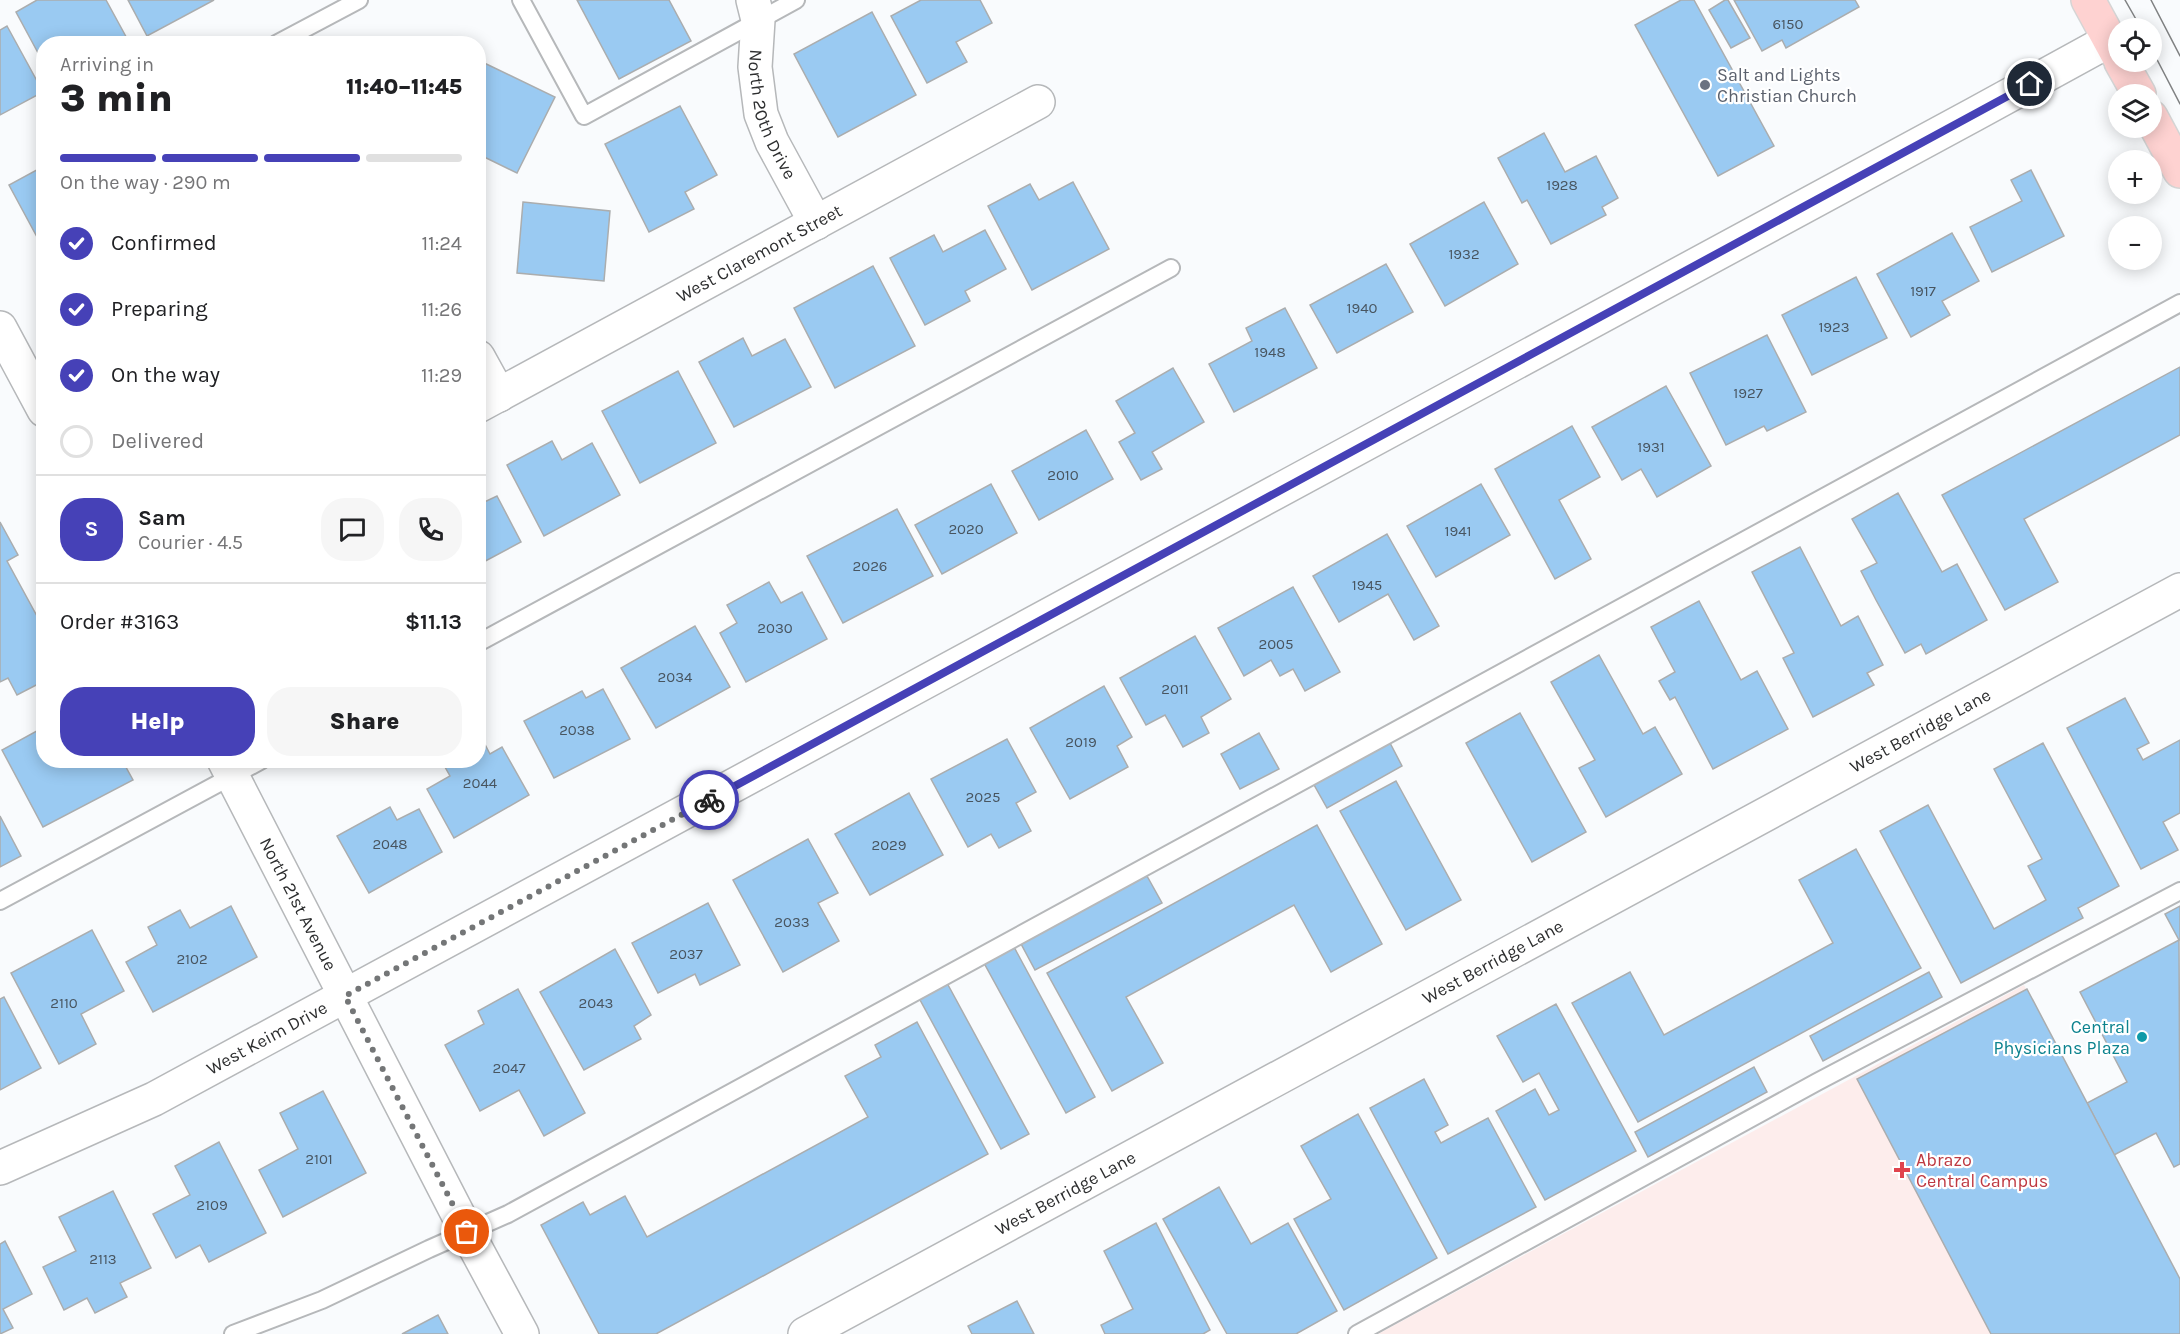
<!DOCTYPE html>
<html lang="en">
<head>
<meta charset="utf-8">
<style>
  body { margin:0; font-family:Karla,sans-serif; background:#f6f6f6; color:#202124; height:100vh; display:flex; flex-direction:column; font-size:22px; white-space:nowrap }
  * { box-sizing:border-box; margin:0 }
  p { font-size:20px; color:#757577 }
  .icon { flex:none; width:33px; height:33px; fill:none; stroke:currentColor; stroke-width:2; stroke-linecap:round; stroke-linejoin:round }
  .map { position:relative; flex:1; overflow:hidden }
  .details { position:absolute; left:36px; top:36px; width:450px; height:732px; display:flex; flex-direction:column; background:#fff; border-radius:24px; box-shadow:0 3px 15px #0003 }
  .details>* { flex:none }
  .fabs { position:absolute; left:2108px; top:18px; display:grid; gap:12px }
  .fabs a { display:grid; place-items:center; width:54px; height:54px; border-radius:50%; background:#fff; box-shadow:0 3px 15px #0003; font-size:30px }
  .pin { position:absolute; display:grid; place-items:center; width:51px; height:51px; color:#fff; margin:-26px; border:3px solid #fff; border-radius:50%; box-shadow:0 2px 6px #0007 }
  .courier { position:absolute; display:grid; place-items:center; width:60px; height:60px; margin:-30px; border:4px solid #4641b7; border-radius:50%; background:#fff; color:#222; box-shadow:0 2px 8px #0007 }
  .head em { font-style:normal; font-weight:800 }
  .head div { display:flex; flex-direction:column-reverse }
  .head { display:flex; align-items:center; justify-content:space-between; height:102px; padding:0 24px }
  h1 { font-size:39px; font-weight:800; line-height:45px }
  .bar { display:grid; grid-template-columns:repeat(4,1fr); gap:9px 6px; align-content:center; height:72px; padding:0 24px }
  .bar i { height:8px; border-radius:4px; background:#e0e0e0 }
  .bar .on { background:#4641b7 }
  .bar p { grid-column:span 4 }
  .line { display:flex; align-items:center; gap:15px; padding:0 24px; border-top:2px solid #e0e0e0 }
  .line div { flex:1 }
  .round { display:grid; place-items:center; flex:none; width:63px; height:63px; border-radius:24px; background:#f6f6f6 }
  ol { padding:0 24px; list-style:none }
  li { display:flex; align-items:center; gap:18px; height:66px }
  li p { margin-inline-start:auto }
  li .icon { padding:6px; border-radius:50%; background:#4641b7; color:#fff; stroke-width:4 }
  li:last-child { color:#757577 }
  li i { width:33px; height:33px; border:3px solid #e0e0e0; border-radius:50% }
  .action { display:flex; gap:12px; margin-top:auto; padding:12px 24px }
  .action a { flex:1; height:69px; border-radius:24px; background:#4641b7; color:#fff; font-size:24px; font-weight:800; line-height:69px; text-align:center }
  .action a+a { background:#f6f6f6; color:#202124 }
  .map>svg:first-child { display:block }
</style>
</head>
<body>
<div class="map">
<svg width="2180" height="1334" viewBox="0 0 2180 1334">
  <rect width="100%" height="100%" fill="#f9fbfd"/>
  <path fill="#fdedec" d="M2024,985L2180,1279V1334H1378Z"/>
  <g fill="#9acaf2" stroke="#abadae" stroke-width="1.5">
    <path d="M37,0H106L130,44H44V64L16,12Z"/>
    <path d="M128,0H214L147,36Z"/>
    <path d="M577,0H669L691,41L619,79Z"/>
    <path d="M921,0H980L992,23L956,42L967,62L927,83L891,16Z"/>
    <path d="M1681,0H1694L1774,146L1718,176L1635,25Z"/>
    <path d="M1725,0H1728L1750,38L1731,48L1709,10Z"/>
    <path d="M1734,0H1855L1859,7L1786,48L1782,40L1762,51Z"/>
    <path d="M872,12L916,95L838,137L794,54Z"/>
    <path d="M7,26L43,92L0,115V30Z"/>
    <path d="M478,60L555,97L517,173L478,154Z"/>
    <path d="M680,106L717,175L685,192L694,209L649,232L605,144Z"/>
    <path d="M1544,133L1565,172L1596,156L1618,198L1602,207L1606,215L1551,244L1527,200L1522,203L1498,158Z"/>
    <path d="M44,166V250L9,185Z"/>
    <path d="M2031,170L2064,236L1992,272L1970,227L2022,201L2011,180Z"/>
    <path d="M1073,182L1109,249L1032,290L988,206L1030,184L1039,200Z"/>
    <path d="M523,202L610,211L604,281L517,273Z"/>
    <path d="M1484,202L1518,264L1445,306L1410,244Z"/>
    <path d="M985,230L1006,269L965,291L970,301L925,325L890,258L934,235L943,252Z"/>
    <path d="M1952,233L1979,281L1942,301L1950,315L1911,337L1877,274Z"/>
    <path d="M1386,264L1413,312L1337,353L1310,305Z"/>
    <path d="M873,266L915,346L835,388L794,308Z"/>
    <path d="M1856,277L1887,338L1812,375L1782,315Z"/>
    <path d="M1285,308L1317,368L1234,412L1209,364L1252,341L1246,328Z"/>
    <path d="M1767,335L1806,412L1767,431L1764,426L1726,445L1690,373Z"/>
    <path d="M743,338L752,356L785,339L811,387L734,427L699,362Z"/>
    <path d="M2180,367V435L2024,519L2058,582L2005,610L1942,495Z"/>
    <path d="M1173,368L1204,422L1152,452L1162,469L1141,480L1119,442L1135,433L1116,401Z"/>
    <path d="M678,371L716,443L640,483L602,411Z"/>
    <path d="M1666,386L1711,466L1657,497L1641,469L1622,480L1592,427Z"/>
    <path d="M1572,426L1600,477L1559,500L1591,559L1555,579L1495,469Z"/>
    <path d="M1086,430L1113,479L1039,520L1012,471Z"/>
    <path d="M552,441L562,460L592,443L620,495L544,536L507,465Z"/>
    <path d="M991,484L1017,533L942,574L915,525Z"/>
    <path d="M1481,484L1510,535L1436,577L1407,526Z"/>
    <path d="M1898,493L1942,572L1957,564L1987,620L1926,654L1921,644L1905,653L1876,600L1861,571L1877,563L1852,519Z"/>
    <path d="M497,496L521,542L478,565V505Z"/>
    <path d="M897,509L933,576L843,623L807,556Z"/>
    <path d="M0,522L18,555L7,561L44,629V681L17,695L8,678L0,682Z"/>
    <path d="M1387,534L1439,626L1414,640L1388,594L1339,622L1313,576Z"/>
    <path d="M1800,547L1841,626L1858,616L1883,665L1867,673L1874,685L1813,717L1783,658L1794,653L1752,572Z"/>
    <path d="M769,582L781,603L802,592L827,639L746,682L720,633L737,623L727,605Z"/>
    <path d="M1293,587L1340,672L1305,691L1293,669L1280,676L1271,660L1244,676L1218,628Z"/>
    <path d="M1699,601L1741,680L1757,671L1788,729L1713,769L1675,697L1670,700L1659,681L1675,672L1651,627Z"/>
    <path d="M695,626L730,687L656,728L621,668Z"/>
    <path d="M1195,636L1231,699L1201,717L1209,733L1183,747L1165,715L1146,725L1120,678Z"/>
    <path d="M1599,655L1643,734L1655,727L1682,774L1606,817L1579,768L1595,760L1551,682Z"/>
    <path d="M1104,686L1132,737L1117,746L1128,767L1070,799L1030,728Z"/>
    <path d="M603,689L630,739L554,778L524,721L582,691L586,698Z"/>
    <path d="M2125,698L2149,743L2137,749L2143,760L2180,740V813L2163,822L2178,850L2141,869L2067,728Z"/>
    <path d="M1520,713L1586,832L1532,862L1466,743Z"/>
    <path d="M44,727V760H106L107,762L122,760L133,780L43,827L2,750Z"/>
    <path d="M479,733L490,754L502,747L529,795L454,838L427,789L450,776L441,760H478Z"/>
    <path d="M1259,733L1279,769L1240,789L1221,754Z"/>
    <path d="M1007,739L1036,792L1016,803L1031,831L999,848L991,834L968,847L931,779Z"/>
    <path d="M1389,741L1402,766L1327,808L1313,783Z"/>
    <path d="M2043,743L2119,886L2078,908L2083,918L1961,983L1880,831L1928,805L1994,929L2046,900L2028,866L2042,859L1994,769Z"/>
    <path d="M1396,781L1461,900L1406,930L1340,811Z"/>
    <path d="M909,793L943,855L870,895L835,834Z"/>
    <path d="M390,807L397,820L419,809L442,852L369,893L337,836Z"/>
    <path d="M0,816L21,856L0,867Z"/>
    <path d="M1317,825L1382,944L1331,972L1294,905L1126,997L1163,1063L1112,1091L1047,973Z"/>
    <path d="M808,839L838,893L818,903L839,941L783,972L733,880Z"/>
    <path d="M1856,849L1921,968L1638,1122L1572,1003L1630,972L1664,1035L1833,943L1799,880Z"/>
    <path d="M1147,876L1162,903L1035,970L1020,942Z"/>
    <path d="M708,903L740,965L700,985L695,974L658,993L632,943Z"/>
    <path d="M231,906L257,957L153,1012L126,962L157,945L148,927L180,910L190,928Z"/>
    <path d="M2180,906V940H2179L2165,914Z"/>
    <path d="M92,930L124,991L81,1014L96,1044L59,1064L11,973Z"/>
    <path d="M2179,940L2180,1164L2174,1167L2156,1133L2114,1155L2087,1103L2127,1082L2080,992Z"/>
    <path d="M1014,947L1095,1097L1066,1113L984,963Z"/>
    <path d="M615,949L651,1015L634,1026L641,1039L584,1070L540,992Z"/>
    <path d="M1929,972L1942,997L1823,1061L1810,1036Z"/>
    <path d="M947,983L1029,1134L1001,1149L919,998Z"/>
    <path d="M518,989L585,1113L544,1136L519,1090L480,1111L445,1045L484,1024L478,1011Z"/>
    <path d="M2027,989L2180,1279V1334H1991L1857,1079Z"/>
    <path d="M4,997L41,1068L0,1090V999Z"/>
    <path d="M1556,1004L1636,1151L1545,1200L1496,1111L1535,1089L1549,1115L1559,1110L1539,1073L1523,1082L1497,1036Z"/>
    <path d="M917,1022L988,1154L656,1334H599L541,1225L583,1202L590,1215L625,1196L647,1237L868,1117L845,1076L881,1057L875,1045Z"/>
    <path d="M1754,1067L1767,1092L1648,1157L1635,1132Z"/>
    <path d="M1424,1079L1448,1125L1435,1132L1441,1143L1488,1118L1536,1207L1448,1254L1370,1108Z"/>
    <path d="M323,1091L366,1173L283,1217L259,1170L298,1149L280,1113Z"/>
    <path d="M1358,1114L1437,1258L1344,1310L1294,1219L1331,1199L1301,1146Z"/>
    <path d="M219,1142L266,1233L209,1262L200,1245L176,1258L153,1214L190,1195L175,1166Z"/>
    <path d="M1219,1187L1251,1244L1288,1223L1337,1311L1296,1334H1227L1163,1219Z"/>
    <path d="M113,1191L151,1268L120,1283L127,1297L95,1313L87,1298L64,1310L43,1267L76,1251L59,1217Z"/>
    <path d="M1156,1223L1210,1330L1203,1334H1105L1101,1325L1133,1309L1104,1251Z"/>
    <path d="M5,1241L32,1294L3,1309L13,1328L0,1334V1244Z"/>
    <path d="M1017,1301L1034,1334H972L968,1326Z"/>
    <path d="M438,1315L448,1334H402Z"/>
  </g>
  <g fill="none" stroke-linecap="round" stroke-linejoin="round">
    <defs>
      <g id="lane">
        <path d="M521,0L584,116L796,0"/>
        <path d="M276,44L359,0"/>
        <path d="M478,643L1171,268"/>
        <path d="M0,901L262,760"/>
        <path d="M233,1334L322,1300L429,1249L508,1214L2180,303"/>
        <path d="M1357,1334L1817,1082L2180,891"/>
      </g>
      <g id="street">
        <path id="s1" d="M753,0L758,20L755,67L761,114L772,142L816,223"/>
        <path d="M478,357L499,395"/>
        <path id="s2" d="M478,406L1038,102"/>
        <path id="s3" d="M0,1168L154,1099L1975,114L2110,40"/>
        <path id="s4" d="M805,1334L2180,590"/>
      </g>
      <g id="secondary">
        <path d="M0,328L44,410"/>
        <path id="s5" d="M224,760L467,1232L522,1334"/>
      </g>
      <g id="primary">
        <path d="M2088,0L2118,55"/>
        <path d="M2121,62L2139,94"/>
        <path d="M2151,117L2180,171"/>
      </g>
    </defs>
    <use href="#lane" stroke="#b6b8ba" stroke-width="20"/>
    <use href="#street" stroke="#b6b8ba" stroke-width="36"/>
    <use href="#secondary" stroke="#b6b8ba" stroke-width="36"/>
    <use href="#primary" stroke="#d5d5d5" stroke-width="36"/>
    <use href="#lane" stroke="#fff" stroke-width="16"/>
    <use href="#street" stroke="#fff" stroke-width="33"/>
    <use href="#secondary" stroke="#fff" stroke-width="33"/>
    <use href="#primary" stroke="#fed2d1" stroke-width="33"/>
    <g stroke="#808283" stroke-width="1.5">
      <path d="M2125,0L2141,28"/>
      <path d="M2151,0L2180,56"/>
      <path d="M2151,48L2180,104"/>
    </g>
  </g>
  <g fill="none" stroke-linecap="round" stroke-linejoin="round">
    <path stroke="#747677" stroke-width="6" stroke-dasharray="0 10.8" d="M467,1232L345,996L709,800"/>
    <path stroke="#4641b7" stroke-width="8" d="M709,800L2030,84"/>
  </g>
  <circle fill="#6b7280" stroke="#fff" stroke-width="2" cx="1705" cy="85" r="6"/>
  <circle fill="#0f9aa8" stroke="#fff" stroke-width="2" cx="2142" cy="1037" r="6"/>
  <path fill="#e0444e" stroke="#fff" stroke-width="2" d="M1899 1161h6v6h6v6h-6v6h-6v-6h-6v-6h6z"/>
  <g text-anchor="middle" stroke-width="4.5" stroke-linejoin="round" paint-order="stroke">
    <g font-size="15" fill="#485560">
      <text x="1788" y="29">6150</text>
      <text x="1562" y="190">1928</text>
      <text x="1464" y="259">1932</text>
      <text x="1923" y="296">1917</text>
      <text x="1362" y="313">1940</text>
      <text x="1834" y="332">1923</text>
      <text x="1270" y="357">1948</text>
      <text x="1748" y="398">1927</text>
      <text x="1651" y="452">1931</text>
      <text x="1063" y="480">2010</text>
      <text x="966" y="534">2020</text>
      <text x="1458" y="536">1941</text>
      <text x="870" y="571">2026</text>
      <text x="1367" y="590">1945</text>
      <text x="775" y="633">2030</text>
      <text x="1276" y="649">2005</text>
      <text x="675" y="682">2034</text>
      <text x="1175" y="694">2011</text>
      <text x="577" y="735">2038</text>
      <text x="1081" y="747">2019</text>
      <text x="480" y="788">2044</text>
      <text x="983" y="802">2025</text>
      <text x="390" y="849">2048</text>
      <text x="889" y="850">2029</text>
      <text x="792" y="927">2033</text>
      <text x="686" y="959">2037</text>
      <text x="192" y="964">2102</text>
      <text x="64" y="1008">2110</text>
      <text x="596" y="1008">2043</text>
      <text x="509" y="1073">2047</text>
      <text x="319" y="1164">2101</text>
      <text x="212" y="1210">2109</text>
      <text x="103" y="1264">2113</text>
    </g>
    <g font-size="18" fill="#5b616d" stroke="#fff" text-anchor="start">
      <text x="1717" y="81">Salt and Lights<tspan x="1717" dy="21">Christian Church</tspan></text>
    </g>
    <g font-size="18" fill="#2d2e2f" stroke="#fff">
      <text dy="6" stroke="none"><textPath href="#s1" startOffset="118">North 20th Drive</textPath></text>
      <text dy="6" stroke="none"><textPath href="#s2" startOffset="320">West Claremont Street</textPath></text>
      <text dy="6" stroke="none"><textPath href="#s4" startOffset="1268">West Berridge Lane</textPath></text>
      <text dy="6" stroke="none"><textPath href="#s5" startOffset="162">North 21st Avenue</textPath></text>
      <text dy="6" stroke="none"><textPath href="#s4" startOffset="782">West Berridge Lane</textPath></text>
      <text dy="6" stroke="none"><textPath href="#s3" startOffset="297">West Keim Drive</textPath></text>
      <text dy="6" stroke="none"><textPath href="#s4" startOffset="296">West Berridge Lane</textPath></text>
    </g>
    <g font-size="18" fill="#0d838f" stroke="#fff" text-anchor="end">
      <text x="2130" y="1033">Central<tspan x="2130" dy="21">Physicians Plaza</tspan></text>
    </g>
    <g font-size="18" fill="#be3a42" stroke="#fff" text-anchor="start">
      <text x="1916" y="1166">Abrazo<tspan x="1916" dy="21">Central Campus</tspan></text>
    </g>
  </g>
</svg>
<div class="fabs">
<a><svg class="icon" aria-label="locate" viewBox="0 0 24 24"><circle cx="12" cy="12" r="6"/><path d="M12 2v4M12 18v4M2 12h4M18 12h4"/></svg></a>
<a><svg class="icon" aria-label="layers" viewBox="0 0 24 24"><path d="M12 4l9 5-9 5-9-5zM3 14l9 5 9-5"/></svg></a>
<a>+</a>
<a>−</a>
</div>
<div class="pin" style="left:467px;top:1232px;background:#ea580c"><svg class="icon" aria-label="bag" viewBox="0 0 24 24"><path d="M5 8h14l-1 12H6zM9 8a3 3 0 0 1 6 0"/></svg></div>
<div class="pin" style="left:2030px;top:84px;background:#1f2937"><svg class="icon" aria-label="home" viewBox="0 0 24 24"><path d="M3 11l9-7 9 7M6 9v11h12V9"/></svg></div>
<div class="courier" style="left:709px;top:800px"><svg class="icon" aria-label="bike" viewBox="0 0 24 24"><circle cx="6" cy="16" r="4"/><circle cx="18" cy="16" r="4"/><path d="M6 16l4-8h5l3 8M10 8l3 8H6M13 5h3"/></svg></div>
<section class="details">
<div class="head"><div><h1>3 min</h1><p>Arriving in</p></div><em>11:40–11:45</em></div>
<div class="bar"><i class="on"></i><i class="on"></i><i class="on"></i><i></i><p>On the way · 290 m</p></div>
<ol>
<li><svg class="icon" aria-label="check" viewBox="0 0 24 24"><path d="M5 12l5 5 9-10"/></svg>Confirmed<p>11:24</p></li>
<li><svg class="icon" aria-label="check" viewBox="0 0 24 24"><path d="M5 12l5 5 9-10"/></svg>Preparing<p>11:26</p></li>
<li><svg class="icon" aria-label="check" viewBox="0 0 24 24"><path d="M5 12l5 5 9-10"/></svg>On the way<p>11:29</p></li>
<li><i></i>Delivered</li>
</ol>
<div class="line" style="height:108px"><b class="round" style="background:#4641b7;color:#fff">S</b><div><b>Sam</b><p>Courier · 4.5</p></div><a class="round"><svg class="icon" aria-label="chat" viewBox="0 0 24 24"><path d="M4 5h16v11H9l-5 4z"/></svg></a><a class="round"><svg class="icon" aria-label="phone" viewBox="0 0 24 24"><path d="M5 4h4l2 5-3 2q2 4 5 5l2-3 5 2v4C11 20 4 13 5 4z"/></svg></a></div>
<div class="line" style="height:78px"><div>Order #3163</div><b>$11.13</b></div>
<div class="action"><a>Help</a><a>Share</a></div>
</section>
</div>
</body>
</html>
